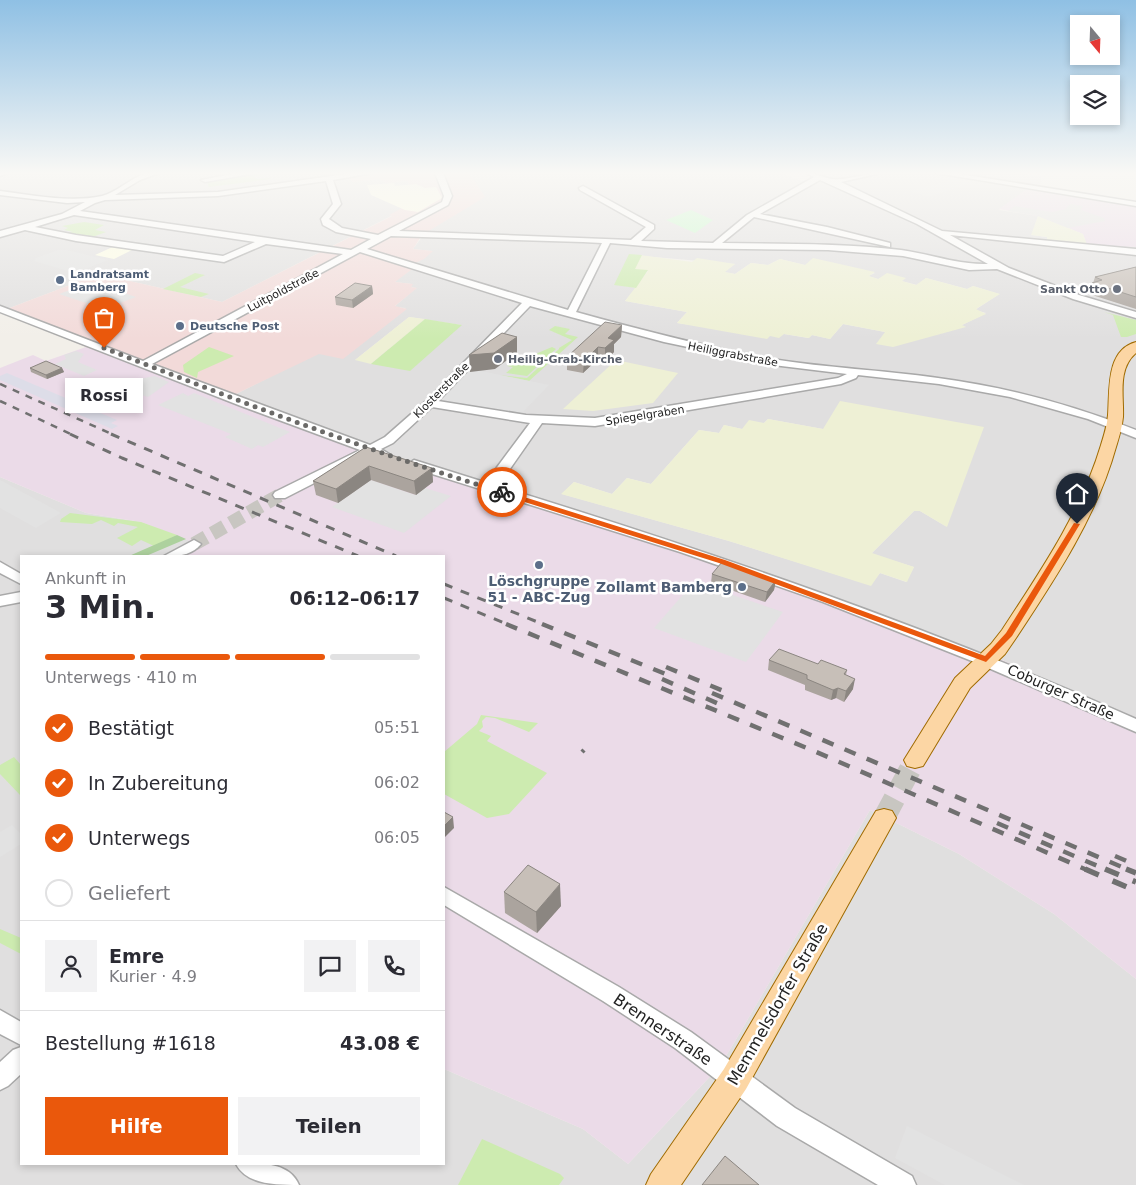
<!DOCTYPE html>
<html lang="de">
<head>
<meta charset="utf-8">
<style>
  body { margin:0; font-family:"DejaVu Sans",sans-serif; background:#f2f2f3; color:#2b2b33; height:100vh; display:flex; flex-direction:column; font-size:19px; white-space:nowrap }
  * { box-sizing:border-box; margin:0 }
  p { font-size:16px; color:#7c7c81 }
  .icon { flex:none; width:28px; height:28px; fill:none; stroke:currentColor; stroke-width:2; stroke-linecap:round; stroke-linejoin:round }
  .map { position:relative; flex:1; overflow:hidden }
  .details { position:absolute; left:20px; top:555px; width:425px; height:610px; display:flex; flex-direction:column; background:#fff; border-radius:0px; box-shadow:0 2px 8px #0003 }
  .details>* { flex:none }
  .needle { width:32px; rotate:161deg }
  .tools { position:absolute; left:1070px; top:15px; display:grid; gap:10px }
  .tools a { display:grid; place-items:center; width:50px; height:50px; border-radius:0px; background:#fff; box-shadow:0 2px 8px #0003; font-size:25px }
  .pin { position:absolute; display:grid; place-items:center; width:42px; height:42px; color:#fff; margin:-51px -21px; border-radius:50% 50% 50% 0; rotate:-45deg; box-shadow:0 0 5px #0007 }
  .pin .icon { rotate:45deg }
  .courier { position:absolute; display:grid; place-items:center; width:50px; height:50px; margin:-25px; border:4px solid #ea580c; border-radius:50%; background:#fff; color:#222; box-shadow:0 1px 6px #0007 }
  .bubble { position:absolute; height:35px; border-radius:0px; background:#fff; box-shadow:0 2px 8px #0003; font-size:16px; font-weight:700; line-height:35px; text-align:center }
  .headline em { font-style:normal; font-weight:700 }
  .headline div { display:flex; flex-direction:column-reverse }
  .headline { display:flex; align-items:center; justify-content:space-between; height:85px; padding:0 25px }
  h1 { font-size:32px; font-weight:700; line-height:38px }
  .bar { display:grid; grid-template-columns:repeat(4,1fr); gap:8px 5px; align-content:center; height:60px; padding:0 25px }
  .bar i { height:6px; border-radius:4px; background:#e1e1e2 }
  .bar .active { background:#ea580c }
  .bar p { grid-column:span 4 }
  .line { display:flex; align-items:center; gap:12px; padding:0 25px; border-top:1px solid #e1e1e2 }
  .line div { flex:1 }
  .round { display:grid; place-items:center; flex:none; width:52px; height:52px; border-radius:0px; background:#f2f2f3 }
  ol { padding:0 25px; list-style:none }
  li { display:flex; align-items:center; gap:15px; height:55px }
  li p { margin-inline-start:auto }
  li .icon { padding:5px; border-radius:50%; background:#ea580c; color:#fff; stroke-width:4 }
  li:last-child { color:#7c7c81 }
  li i { width:28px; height:28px; border:2px solid #e1e1e2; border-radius:50% }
  .cta { display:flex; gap:10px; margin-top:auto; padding:10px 25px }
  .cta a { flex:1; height:58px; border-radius:0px; background:#ea580c; color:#fff; font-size:20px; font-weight:700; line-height:58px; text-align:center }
  .cta a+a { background:#f2f2f3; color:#2b2b33 }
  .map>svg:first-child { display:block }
</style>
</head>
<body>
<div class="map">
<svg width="1136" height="1185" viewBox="0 0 1136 1185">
  <rect width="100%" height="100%" fill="#f2efe9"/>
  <g fill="#e0dfdf" fill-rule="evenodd">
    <path d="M0,173H331L338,177L346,176L353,182L380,179L386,183L407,181L417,200L393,215L222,302L99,274L7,309L0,306Z"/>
    <path d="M779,173L806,182L811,175L822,173H933L1027,189L999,210L1038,216L1032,235L1047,237V241L1136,247V721L1000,659L372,449L236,394L406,308L394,307L416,288L411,287L412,284L395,282L410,265L432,251L413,249L469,174ZM642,256L735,264L724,272L735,274L751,263L768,265L780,259L805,265L875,273L868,276L878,279L905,278L901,281L917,285L926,278L967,289L973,286L999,294L975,310L986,313L962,325L885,332L843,324L830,339L812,335L808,338L784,334L770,336L677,323L687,312L625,301L636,288L625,286ZM409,317L461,325L355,360ZM768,419L823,429L947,527L920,511H914L871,554L914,567L906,582L880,573L870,585L729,541L562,494L574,482L612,494L627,478L651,484L699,430L719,433L724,425L742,429L764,423Z"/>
    <path d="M0,477L86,513L141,522L201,545L180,556H21V1164H444V1069L583,1129L628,1164L718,1068L731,1048L870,810L959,854L1054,914L1136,979V1185H0Z"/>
  </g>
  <path fill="#f2dad9" d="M331,173H477L470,174L485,197L422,235L413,249L433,251L424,259L411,265L415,267L395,282L413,284L411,287L417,288L395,306L407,309L343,359L319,354L236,394L190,387L86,347L7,309L99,274L222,302L392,216L389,215L417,200L407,181L386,183L380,179L353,182L346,176L338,177Z"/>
  <g fill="#ebdbe8">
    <path d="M1027,189L1136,204V247L1087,245L1083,234L1038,216L999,209Z"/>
    <path d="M86,347L190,387L236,394L372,449L747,568L870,611L1000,659L1136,721V979L1054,914L959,854L870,810L731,1048L718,1068L628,1164L583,1129L444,1069V556H180L200,545L141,522L86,513L0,477V368L33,355L46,361Z"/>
  </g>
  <g fill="#ffffe5">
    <path d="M394,183L395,186L416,184L425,188L436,187L442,198L418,212L405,210L371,195L367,185Z"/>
    <path d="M117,245L136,248L114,259L95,255Z"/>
  </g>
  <g fill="#eef0d5">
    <path d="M1038,216L1083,234L1087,245L1047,242V237L1031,235Z"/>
    <path d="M640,255L692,262L697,258L735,264L725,272L735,274L751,263L768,265L780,259L805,265L813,258L875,272L869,276L878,279L887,273L906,278L902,281L916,285L926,278L967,289L973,286L1000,294L976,309L986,314L962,325L966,327L893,347L876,344L885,332L843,324L830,339L812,335L809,338L784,334L779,338L770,336L767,339L677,323L687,312L625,301L648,271L634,269L627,283Z"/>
    <path d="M409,317L425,319L371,364L355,360Z"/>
    <path d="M616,360L678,373L653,403L593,411L563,409Z"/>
    <path d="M840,401L984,427L947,527L920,511H914L872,553L914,567L907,582L880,573L871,586L729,541L561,494L574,482L612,494L627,478L651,484L699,430L719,433L724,425L742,429L749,420L764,423L768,419L823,429Z"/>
  </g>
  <g fill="#cdebb0">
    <path d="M255,173L265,175L254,176L257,179L269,178L271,179L209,187L206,180L256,175Z"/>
    <path d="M84,222L104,225L95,230L106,232L87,239L64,233L73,232L64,230L68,228L62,226Z"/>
    <path d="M629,254L642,255L635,269L648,270L636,288L614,285Z"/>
    <path d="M195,273L205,275L180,287L209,294L201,297L163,289Z"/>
    <path d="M1104,312L1136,320V334L1127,337H1121L1113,315Z"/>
    <path d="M425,319L462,325L410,371L371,364Z"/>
    <path d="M555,326L570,329L565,334L578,337L529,381L499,375L527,378L559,349V348L572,340L549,330Z"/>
    <path d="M209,347L234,356L198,372L197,378L184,372L183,365Z"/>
    <path d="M552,347L556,349L527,376L506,373L513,367L507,366Z"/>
    <path d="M70,513L141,522L177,535L154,546L141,540L132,546L117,538L138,527L118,523L114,526L101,520L92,524L60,522L61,519Z"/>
    <path d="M481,715L538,723L529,732L495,718L486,717L482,721L483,727L479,731L491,736L487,741L547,773L509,814L487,818L444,794V752L477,724Z"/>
    <path d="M14,757L21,765V796L0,774V765Z"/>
    <path d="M0,929L21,938V954L0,943Z"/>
    <path d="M482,1139L560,1174L564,1178L559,1185H458Z"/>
  </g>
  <path fill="#add19e" d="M177,535L186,539L146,556H129Z"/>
  <path fill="#c8facc" d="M691,210L713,220L695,233L666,220Z"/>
  <g fill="#e2e2e2">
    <path d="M967,173H1012L1041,176L1040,185L1003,181Z"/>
    <path d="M954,179L973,183L928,197L910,191Z"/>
    <path d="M1070,204L1083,206L1081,210L1104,218L1105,221L1068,228L1038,216L1008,211L1015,206L1052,212L1066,209Z"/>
    <path d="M58,250H67L108,260L75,273L34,261L36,258Z"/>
    <path d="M92,282L136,297L104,309L59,294Z"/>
    <path d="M76,351L84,354L78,362L97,370L84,376L55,364L66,359L64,355Z"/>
    <path d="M471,369L549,385L520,415L442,400Z"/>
    <path d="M155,376L169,382L148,397L109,385Z"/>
    <path d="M183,393L188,396L194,393L290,432L263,447L258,445L252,449L225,437L231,434L158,405Z"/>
    <path d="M0,480L61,513L36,528L0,508Z"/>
    <path d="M371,480L415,495L425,488L451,496L404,533L332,507Z"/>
    <path d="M694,582L783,612L746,662L654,628Z"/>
    <path d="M12,825L21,834V844L0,857V832Z"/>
    <path d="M907,1126L1024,1185H945L895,1158Z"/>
  </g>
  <path fill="#dddde8" d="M7,373L117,420L111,423L118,426L112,429L0,380V376Z"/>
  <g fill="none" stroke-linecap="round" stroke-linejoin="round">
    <path stroke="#c8c6c1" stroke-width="14" stroke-dasharray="14 7" stroke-linecap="butt" d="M194,544L280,495"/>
    <path stroke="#c8c6c1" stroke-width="22" stroke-dasharray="22 11" stroke-linecap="butt" d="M884,818L915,760"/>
    <defs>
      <g id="minor">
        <path d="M0,173H7L0,176Z"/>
        <path d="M147,173H159L140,180L115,195L218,192L352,173H372L333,180L341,204L329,219L342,228L378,235L442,202L444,196L435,173H443L452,196L448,205L399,231L631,240L646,227L580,190L579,188L583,186L654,225V229L641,241L713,243L747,215L814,177L806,173C817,173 824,178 833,179C844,181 867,173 881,173L841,182L942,231L1136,249V255L950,235L1009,268L1079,295L1136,312V318L1073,299L997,269L969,270L903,256L828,250L667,248L610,243L576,312C641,330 706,347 772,359C827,368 883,370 938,378C1006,387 1072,405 1136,430V438L1088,419L1010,397L939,384L858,375L856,378L841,384L595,426L542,423L505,476L495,485C715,553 925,625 1136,719V732L977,663L823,602L680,552L410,467L408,464L414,460L484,482L495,470L530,423L432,407L393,443L381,449L389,454L387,457L383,458L371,454L285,498H275L273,495L275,492L360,450L241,406L0,312V306L143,361L343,254L266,244L224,262L76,241L25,230L0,237V231L62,214L85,202L67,203L0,195V191C33,195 69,203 102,196C116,193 130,178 147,173ZM820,180L917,224L988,264C958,265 931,254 901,250C842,243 782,244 722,243L754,217L890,247V243L827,227L760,214ZM326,181L333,204L321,219L323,225L336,232L371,239L351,250L80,211L95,203L105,200L218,196ZM74,215L255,242L223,256L76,235L35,227ZM391,236L583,242L602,243L568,310L367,249ZM360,252L522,303L426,401L385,437L370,445L152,364ZM530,306L664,342L773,365L847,374L838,378L595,418L526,415L438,401Z"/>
        <path d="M237,173H256L205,182L201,180Z"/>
        <path d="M936,173H954L1136,202V206Z"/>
        <path d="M194,540L201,544C192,555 177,557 164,556Z"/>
        <path d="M0,562L21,574V584L0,573Z"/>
        <path d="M21,592V602L0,606V596Z"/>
        <path d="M444,887L619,987L691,1032L795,1108L912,1176L916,1185H878L777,1126L675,1048L603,1001L444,905Z"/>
        <path d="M0,1010L21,1022V1045L0,1034Z"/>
        <path d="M21,1047V1074L8,1086L0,1090V1062L13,1050Z"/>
        <path d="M236,1164C258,1163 289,1161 299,1185C276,1185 247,1185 236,1164Z"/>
      </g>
      <g id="major">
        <path d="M1136,342V353C1117,369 1124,396 1123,417C1122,428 1119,437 1116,447C1097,516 1055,579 1016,638L1005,654L970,688L923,766L915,768L907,766L904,760L955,678L991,644L1002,630C1040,572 1081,512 1101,445C1104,435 1107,426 1108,415C1110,392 1105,350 1136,342Z"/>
        <path d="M884,809L892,811L896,818L746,1089L681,1185H646L651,1174L724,1069L876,811Z"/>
      </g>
    </defs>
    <use href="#minor" stroke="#a9a9a9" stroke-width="3"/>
    <use href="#major" stroke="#a06b00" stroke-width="2"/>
    <use href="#minor" fill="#fff" fill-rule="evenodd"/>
    <use href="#major" fill="#fcd6a4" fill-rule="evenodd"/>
    <g stroke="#707070" stroke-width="2.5" stroke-dasharray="7 7" stroke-linecap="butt">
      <path d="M0,384L114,435"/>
      <path d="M0,401L73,435"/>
    </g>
    <g stroke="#707070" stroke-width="3" stroke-dasharray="9 9" stroke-linecap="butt">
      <path d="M70,434L122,458L358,556"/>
      <path d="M111,434L396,556"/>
      <path d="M444,584L545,625"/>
      <path d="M444,598L509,625"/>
    </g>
    <g stroke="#707070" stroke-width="4.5" stroke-dasharray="12 12" stroke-linecap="butt">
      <path d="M506,624L814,751L1087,870"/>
      <path d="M542,624L673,677"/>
      <path d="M666,667L726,692"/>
      <path d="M662,679L719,704"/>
      <path d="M712,693L1129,870"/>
      <path d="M582,752L584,750"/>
      <path d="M997,823L1107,870"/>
      <path d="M1115,856L1136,865"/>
    </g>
    <g stroke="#707070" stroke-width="5.5" stroke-dasharray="15 15" stroke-linecap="butt">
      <path d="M1085,869L1136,891"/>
      <path d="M1105,869L1136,882"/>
      <path d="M1126,869L1136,873"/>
    </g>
  </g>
  <g fill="#aba49e">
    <path d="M1136,267V309L1089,294L1092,283H1093L1095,277Z"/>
    <path d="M372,286L373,294L353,308L336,305L335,297Z"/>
    <path d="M622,325L621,337L614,344V352L605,361L598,359L583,373L567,370V357Z"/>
    <path d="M30,368H62L64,372L47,379L31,372Z"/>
    <path d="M366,447L432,468L433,482L416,495L371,480L338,503L316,495L313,481Z"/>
    <path d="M712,574L776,580L774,590L765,602L711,583Z"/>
    <path d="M769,660L818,664L847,670L846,675L853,689L844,702L836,698L831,700L805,690V685L768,670Z"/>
    <path d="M504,892L561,906L537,933L505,913Z"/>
  </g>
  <g fill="#8b8681">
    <path d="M372,286L373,294L353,308L352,300Z"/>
    <path d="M622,325L621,337L614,344V352L605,361V348L608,338Z"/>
    <path d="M517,337V353L495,369L470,372L469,355Z"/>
    <path d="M598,347V359L583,373L584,361Z"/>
    <path d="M62,368L64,372L47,379L46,375Z"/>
    <path d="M369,466L371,480L338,503L336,489Z"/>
    <path d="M432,468L433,482L416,495L414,481Z"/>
    <path d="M776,580L774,590L765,602L767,592Z"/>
    <path d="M855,679L853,689L844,702L846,691Z"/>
    <path d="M838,688L836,698L831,700L833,690Z"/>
    <path d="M453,817L454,828L444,838V826Z"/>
    <path d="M560,884L561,906L537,933L536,912Z"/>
  </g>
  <g fill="#c7bfb8" stroke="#8b8681">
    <path d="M1136,267V297L1092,283L1102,280L1095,277Z"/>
    <path d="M355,283L372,286L352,300L335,297Z"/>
    <path d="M605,322L622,325L608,338L614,340L605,348L598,347L584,361L567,357Z"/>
    <path d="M502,333L517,337L494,353L469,355Z"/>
    <path d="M46,361L62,368L46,375L30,368Z"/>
    <path d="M366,447L432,468L414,481L369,466L336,489L313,481Z"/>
    <path d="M722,562L776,580L767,592L712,574Z"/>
    <path d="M779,649L818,664L821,660L847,670L844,674L855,679L846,691L838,688L833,690L807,679V675L769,660Z"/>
    <path d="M444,812L453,817L444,826Z"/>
    <path d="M528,865L560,884L536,912L504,892Z"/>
    <path d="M725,1156L759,1185H702Z"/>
  </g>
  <linearGradient id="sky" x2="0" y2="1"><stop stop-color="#8fc0e4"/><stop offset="0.51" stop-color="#f9f8f5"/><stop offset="1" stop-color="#f9f8f5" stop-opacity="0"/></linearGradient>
  <rect width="1136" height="339" fill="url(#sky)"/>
  <path fill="#ea580c" d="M502,490L725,560L985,656L1006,633L1074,523L1080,524L1012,636L986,662L719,563L499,494Z"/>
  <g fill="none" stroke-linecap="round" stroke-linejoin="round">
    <path stroke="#6b6a68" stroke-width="5" stroke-dasharray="0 9" d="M104,348C236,400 367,451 502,492"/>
  </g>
  <g fill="#5c6f8a" stroke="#fff" stroke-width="2">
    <circle cx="60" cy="280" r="5"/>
    <circle cx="180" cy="326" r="5"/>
    <circle cx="539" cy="565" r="5"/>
    <circle cx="742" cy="587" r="5"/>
  </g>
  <g fill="#6b7280" stroke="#fff" stroke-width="2">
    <circle cx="1117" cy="289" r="5"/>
    <circle cx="498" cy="359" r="5"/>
  </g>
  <g text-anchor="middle" stroke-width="5" stroke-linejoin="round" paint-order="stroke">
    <g font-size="11" font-weight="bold" fill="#4e5e75" stroke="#fff" text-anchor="start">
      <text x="70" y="278">Landratsamt<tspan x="70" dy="13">Bamberg</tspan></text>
      <text x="190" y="330">Deutsche Post</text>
    </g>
    <g font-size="11" font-weight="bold" fill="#5b616d" stroke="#fff" text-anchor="end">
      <text x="1107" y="293">Sankt Otto</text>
      <text x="508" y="363" text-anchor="start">Heilig-Grab-Kirche</text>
    </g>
    <g font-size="11" fill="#222" stroke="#fff">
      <text transform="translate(283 290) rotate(-28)" y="4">Luitpoldstraße</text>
      <text transform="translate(733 354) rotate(11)" y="4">Heiliggrabstraße</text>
      <text transform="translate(441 390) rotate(-45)" y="4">Klosterstraße</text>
      <text transform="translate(645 415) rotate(-9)" y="4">Spiegelgraben</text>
    </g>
    <g font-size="14" font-weight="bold" fill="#4e5e75" stroke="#fff">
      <text x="539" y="586">Löschgruppe<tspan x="539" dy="16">51 - ABC-Zug</tspan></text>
      <text x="732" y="592" text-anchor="end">Zollamt Bamberg</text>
    </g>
    <g font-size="14" fill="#222" stroke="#fff">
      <text transform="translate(1061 692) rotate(24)" y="5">Coburger Straße</text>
    </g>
    <g font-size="16" fill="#222" stroke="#fff">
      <text transform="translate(777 1004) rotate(-60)" y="6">Memmelsdorfer Straße</text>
      <text transform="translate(663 1029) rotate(34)" y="6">Brennerstraße</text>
    </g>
  </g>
</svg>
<div class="tools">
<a><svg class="needle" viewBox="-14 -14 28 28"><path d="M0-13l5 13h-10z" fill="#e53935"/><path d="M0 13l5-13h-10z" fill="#7c7c81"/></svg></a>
<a><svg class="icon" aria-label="layers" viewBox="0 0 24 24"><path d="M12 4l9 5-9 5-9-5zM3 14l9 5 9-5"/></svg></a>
</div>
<div class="pin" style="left:104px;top:348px;background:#ea580c"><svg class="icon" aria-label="bag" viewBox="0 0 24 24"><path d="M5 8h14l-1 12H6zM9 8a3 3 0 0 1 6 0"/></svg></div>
<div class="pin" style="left:1077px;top:524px;background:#1f2937"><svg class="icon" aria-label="home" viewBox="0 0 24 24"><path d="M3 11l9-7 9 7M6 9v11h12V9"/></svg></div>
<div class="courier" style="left:502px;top:492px"><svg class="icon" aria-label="bike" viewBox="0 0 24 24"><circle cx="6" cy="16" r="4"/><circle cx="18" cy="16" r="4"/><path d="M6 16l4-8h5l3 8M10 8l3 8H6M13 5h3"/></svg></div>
<div class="bubble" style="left:65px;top:378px;width:78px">Rossi</div>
<section class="details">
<div class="headline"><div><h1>3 Min.</h1><p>Ankunft in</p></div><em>06:12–06:17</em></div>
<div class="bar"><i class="active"></i><i class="active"></i><i class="active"></i><i></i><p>Unterwegs · 410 m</p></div>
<ol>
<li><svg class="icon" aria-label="check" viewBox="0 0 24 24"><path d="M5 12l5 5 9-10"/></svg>Bestätigt<p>05:51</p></li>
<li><svg class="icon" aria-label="check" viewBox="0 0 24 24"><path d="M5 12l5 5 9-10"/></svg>In Zubereitung<p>06:02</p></li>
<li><svg class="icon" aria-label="check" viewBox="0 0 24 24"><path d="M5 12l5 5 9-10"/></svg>Unterwegs<p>06:05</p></li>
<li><i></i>Geliefert</li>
</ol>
<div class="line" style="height:90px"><a class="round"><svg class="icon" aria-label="person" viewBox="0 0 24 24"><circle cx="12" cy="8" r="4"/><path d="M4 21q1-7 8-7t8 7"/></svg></a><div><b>Emre</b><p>Kurier · 4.9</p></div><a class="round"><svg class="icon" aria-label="chat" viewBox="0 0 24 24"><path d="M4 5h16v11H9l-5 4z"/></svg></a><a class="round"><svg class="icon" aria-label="phone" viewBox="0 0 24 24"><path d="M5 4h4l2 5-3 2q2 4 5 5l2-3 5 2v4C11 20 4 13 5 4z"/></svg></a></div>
<div class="line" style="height:65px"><div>Bestellung #1618</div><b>43.08 €</b></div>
<div class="cta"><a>Hilfe</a><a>Teilen</a></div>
</section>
</div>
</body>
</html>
